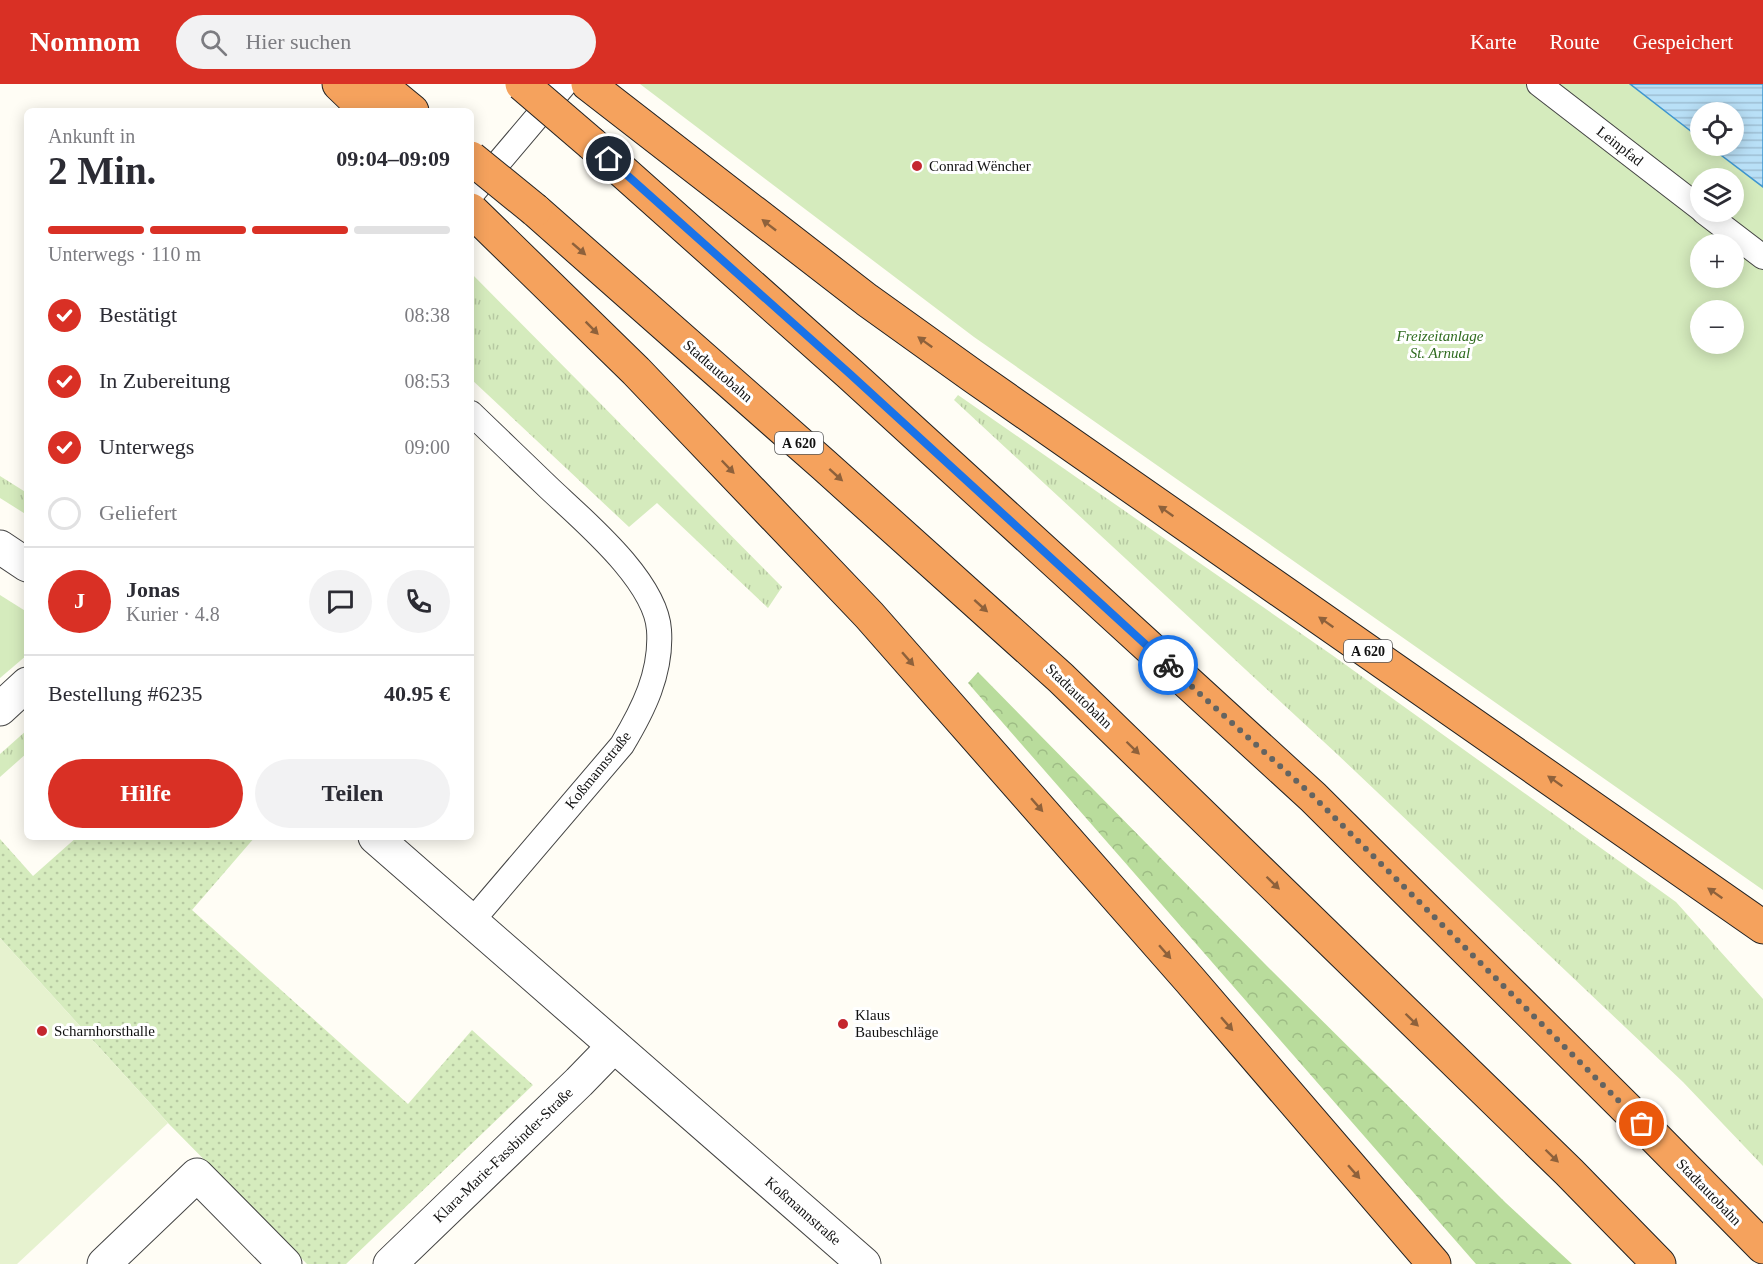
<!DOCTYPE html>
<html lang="de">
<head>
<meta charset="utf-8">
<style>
  body { margin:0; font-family:Georgia,serif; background:#f2f2f3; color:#2b2b33; height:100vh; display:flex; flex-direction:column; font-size:22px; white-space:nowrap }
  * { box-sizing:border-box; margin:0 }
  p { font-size:20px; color:#7c7c81 }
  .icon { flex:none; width:33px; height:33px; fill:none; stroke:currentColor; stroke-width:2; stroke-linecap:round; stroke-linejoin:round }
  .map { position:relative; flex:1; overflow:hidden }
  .details { position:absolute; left:24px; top:24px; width:450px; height:732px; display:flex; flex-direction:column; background:#fff; border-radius:9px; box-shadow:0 3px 15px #0003 }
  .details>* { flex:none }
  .tools { position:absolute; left:1690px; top:18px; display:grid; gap:12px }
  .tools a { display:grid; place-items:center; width:54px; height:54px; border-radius:50%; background:#fff; box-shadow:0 3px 15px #0003; font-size:30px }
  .pin { position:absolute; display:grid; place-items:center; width:51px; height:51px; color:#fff; margin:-26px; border:3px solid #fff; border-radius:50%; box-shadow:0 2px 6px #0007 }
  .courier { position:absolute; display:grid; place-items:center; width:60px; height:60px; margin:-30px; border:4px solid #1a73e8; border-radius:50%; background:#fff; color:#222; box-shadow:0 2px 8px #0007 }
  .head em { font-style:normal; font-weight:700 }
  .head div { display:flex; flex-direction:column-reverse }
  .head { display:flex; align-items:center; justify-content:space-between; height:102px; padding:0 24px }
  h1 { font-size:39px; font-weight:700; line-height:45px }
  .bar { display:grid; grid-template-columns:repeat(4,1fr); gap:9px 6px; align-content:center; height:72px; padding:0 24px }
  .bar i { height:8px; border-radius:4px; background:#e1e1e2 }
  .bar .on { background:#d93025 }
  .bar p { grid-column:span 4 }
  .line { display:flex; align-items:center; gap:15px; padding:0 24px; border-top:2px solid #e1e1e2 }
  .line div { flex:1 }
  .round { display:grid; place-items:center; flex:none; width:63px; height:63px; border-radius:32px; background:#f2f2f3 }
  ol { padding:0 24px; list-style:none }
  li { display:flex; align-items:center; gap:18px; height:66px }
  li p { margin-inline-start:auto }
  li .icon { padding:6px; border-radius:50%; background:#d93025; color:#fff; stroke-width:4 }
  li:last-child { color:#7c7c81 }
  li i { width:33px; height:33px; border:3px solid #e1e1e2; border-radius:50% }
  .button { display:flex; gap:12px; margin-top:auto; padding:12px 24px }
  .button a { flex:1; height:69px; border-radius:36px; background:#d93025; color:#fff; font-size:24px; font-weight:700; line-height:69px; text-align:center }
  .button a+a { background:#f2f2f3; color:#2b2b33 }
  header { display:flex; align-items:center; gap:36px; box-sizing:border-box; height:84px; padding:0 30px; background:#d93025; color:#fff }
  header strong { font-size:28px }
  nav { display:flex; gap:33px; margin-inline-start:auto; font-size:21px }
  .search { width:420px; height:54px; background:#f2f2f3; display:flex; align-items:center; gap:15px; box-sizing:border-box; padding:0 21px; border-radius:33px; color:#7c7c81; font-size:22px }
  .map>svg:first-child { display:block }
</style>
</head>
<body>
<header>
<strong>Nomnom</strong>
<div class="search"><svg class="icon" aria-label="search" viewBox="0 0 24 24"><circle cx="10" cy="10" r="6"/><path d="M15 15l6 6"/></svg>Hier suchen</div>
<nav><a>Karte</a><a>Route</a><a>Gespeichert</a></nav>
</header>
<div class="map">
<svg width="1763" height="1180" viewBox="0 0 1763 1180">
  <defs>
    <pattern id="grass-tufts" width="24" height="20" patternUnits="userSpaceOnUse" patternTransform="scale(1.5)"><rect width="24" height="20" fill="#d5ebbd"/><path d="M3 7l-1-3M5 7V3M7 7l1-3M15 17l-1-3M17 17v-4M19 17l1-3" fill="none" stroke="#b6c8a1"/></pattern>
    <pattern id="forest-crowns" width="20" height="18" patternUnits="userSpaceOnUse" patternTransform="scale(1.5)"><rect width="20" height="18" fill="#b9dc9c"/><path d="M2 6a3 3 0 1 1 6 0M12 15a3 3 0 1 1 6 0" fill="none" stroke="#9ebc85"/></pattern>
    <pattern id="garden-dots" width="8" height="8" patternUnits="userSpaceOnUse" patternTransform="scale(1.5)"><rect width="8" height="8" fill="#d5ebbd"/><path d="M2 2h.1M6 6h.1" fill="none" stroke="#b6c8a1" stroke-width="1.8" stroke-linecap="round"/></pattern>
    <pattern id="water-rules" width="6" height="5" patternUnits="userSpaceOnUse" patternTransform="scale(1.5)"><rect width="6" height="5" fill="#b9e0f7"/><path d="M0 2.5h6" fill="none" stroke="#9ebfd3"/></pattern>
  </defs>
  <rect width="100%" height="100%" fill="#fffdf5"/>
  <g fill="url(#grass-tufts)">
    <path d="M471,189L782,503L768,524L657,419L629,443L471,295Z"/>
    <path d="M958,311L1332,571L1676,818L1763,915V1082L1683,998L1337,670L954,316Z"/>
    <path d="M0,392L27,409V431L0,414Z"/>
    <path d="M27,646V669L0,693V670Z"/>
  </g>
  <path fill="url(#forest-crowns)" d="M978,588L1265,880L1506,1119L1572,1180H1476L968,599Z"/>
  <g fill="#d5ebbd" fill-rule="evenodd">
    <path d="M640,0H1630L1701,55V62H1709L1763,103V806L974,253ZM1701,94H1734V128H1701ZM1701,160H1734V194H1701ZM1701,226H1734V260H1701Z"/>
    <path d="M0,511L27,528V571L0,594Z"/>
  </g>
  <path fill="url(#garden-dots)" d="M77,753H255L192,826L408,1020L472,946L533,1001L346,1180H307L168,1039L0,854V755L33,792Z"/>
  <path fill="#e6f2cf" d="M0,854L168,1039L17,1180H0Z"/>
  <path fill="url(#water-rules)" stroke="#3f96cf" stroke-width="1.5" d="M1630,0H1763V103L1709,62H1734V28H1701V55Z"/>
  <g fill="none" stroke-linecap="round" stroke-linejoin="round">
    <defs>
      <g id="lane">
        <path d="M1539,0L1701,125"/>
        <path d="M471,111L565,0"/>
        <path d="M1704,128L1763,173"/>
        <path d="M471,329C497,354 524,380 550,405C584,437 656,497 659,546C662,589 643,626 622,661L472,837"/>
      </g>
      <g id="street">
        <path d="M0,463L27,481"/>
        <path d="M0,625L27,600"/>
        <path d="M375,753L864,1180"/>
        <path d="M104,1180L197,1091L285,1180"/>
        <path d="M390,1180L579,998L614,962"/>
      </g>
      <g id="highway">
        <path d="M339,0L367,27"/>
        <path d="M379,0L412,27"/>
        <path d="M588,0L867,216L973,292L1763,843"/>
        <path d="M592,60L850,290L1313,713L1627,1025L1763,1163"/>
        <path d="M471,126L636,287L869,531L1189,895L1434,1180"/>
        <path d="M535,126L824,381L1061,594L1569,1088L1659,1180"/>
      </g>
    </defs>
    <use href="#lane" stroke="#444" stroke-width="26"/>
    <use href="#street" stroke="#444" stroke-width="35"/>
    <use href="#highway" stroke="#222" stroke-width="35"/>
    <use href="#lane" stroke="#fff" stroke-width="24"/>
    <use href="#street" stroke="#fff" stroke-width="33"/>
    <use href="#highway" stroke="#f5a25d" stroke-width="33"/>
    <defs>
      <g id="highway-bridge">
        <path d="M522,0L592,60"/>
        <path d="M471,74L535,126"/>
      </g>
    </defs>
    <use href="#highway-bridge" stroke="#222" stroke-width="35" stroke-linecap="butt"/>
    <use href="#highway-bridge" stroke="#f5a25d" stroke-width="33"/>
  </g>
  <defs><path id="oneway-solid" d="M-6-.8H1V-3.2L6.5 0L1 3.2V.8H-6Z" transform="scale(1.5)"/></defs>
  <g fill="#8e613b">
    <use href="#oneway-solid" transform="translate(769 141) rotate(-142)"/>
    <use href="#oneway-solid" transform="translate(579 165) rotate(41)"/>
    <use href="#oneway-solid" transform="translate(592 244) rotate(45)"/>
    <use href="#oneway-solid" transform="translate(925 258) rotate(-144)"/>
    <use href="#oneway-solid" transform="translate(728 383) rotate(46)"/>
    <use href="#oneway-solid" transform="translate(836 391) rotate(42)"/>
    <use href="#oneway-solid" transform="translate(1166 427) rotate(-145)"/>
    <use href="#oneway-solid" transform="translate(981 522) rotate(42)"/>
    <use href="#oneway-solid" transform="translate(1326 538) rotate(-145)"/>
    <use href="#oneway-solid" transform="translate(908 575) rotate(49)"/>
    <use href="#oneway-solid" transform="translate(1133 664) rotate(44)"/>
    <use href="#oneway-solid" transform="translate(1555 697) rotate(-145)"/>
    <use href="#oneway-solid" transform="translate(1037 721) rotate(49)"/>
    <use href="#oneway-solid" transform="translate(1273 799) rotate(44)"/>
    <use href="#oneway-solid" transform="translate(1715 809) rotate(-145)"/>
    <use href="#oneway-solid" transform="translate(1165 868) rotate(49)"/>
    <use href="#oneway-solid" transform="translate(1412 936) rotate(44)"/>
    <use href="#oneway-solid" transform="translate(1227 940) rotate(49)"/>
    <use href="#oneway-solid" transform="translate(1552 1072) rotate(44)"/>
    <use href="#oneway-solid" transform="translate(1354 1088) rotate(49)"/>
  </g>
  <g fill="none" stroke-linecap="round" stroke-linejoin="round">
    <path stroke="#646461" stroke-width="6" stroke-dasharray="0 10.8" d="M1168,581L1313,712L1642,1040"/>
    <path stroke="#1a73e8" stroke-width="8" d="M609,75L850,290L1168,581"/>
  </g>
  <g fill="#c4262e" stroke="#fff" stroke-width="2">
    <circle cx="917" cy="82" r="6"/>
    <circle cx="843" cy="940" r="6"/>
    <circle cx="42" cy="947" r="6"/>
  </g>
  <g text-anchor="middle" stroke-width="6" stroke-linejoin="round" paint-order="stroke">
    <g fill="#fff" stroke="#585858" stroke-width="1.5">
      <rect x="775" y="348" width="48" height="22" rx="4.5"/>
      <rect x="1344" y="556" width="48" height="22" rx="4.5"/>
    </g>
    <g font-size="14" font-weight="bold" fill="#111">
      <text x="799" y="364">A 620</text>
      <text x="1368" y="572">A 620</text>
    </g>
    <g font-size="15" fill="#111" stroke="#fff">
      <text transform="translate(1620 62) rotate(38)" y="5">Leinpfad</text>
      <text transform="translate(718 287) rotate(41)" y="5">Stadtautobahn</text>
      <text transform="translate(1079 612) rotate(44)" y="5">Stadtautobahn</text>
      <text transform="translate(598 686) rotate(-51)" y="5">Koßmannstraße</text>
      <text transform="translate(503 1071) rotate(-44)" y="5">Klara-Marie-Fassbinder-Straße</text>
      <text transform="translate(1709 1108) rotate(46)" y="5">Stadtautobahn</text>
      <text transform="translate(803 1127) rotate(41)" y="5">Koßmannstraße</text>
    </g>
    <g font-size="15" fill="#111" stroke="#fff" text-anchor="start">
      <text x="929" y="87">Conrad Wëncher</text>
      <text x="855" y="936">Klaus<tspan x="855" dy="17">Baubeschläge</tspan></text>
      <text x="54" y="952">Scharnhorsthalle</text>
    </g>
    <g font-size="15" font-style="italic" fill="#2f6b1f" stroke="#fff">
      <text x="1440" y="257">Freizeitanlage<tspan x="1440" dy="17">St. Arnual</tspan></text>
    </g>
  </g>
</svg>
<div class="tools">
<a><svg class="icon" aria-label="locate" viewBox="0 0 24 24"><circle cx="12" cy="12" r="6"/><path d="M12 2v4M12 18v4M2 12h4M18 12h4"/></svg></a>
<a><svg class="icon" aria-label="layers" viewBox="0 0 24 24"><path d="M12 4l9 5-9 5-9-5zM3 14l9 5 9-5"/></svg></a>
<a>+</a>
<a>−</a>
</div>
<div class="pin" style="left:1642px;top:1040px;background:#ea580c"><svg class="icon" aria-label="bag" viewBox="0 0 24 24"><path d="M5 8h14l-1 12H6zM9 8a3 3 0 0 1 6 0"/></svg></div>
<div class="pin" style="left:609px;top:75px;background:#1f2937"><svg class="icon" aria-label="home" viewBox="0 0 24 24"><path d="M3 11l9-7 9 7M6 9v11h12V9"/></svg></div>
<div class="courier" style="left:1168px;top:581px"><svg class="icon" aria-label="bike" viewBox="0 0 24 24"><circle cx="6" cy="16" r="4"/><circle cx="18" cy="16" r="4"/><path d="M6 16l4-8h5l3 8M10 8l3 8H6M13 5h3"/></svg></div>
<section class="details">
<div class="head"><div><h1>2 Min.</h1><p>Ankunft in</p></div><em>09:04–09:09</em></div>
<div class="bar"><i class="on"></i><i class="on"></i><i class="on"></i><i></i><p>Unterwegs · 110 m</p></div>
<ol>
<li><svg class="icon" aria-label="check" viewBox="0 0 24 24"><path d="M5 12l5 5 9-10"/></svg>Bestätigt<p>08:38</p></li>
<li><svg class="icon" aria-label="check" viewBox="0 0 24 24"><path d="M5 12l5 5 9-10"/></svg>In Zubereitung<p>08:53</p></li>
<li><svg class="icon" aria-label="check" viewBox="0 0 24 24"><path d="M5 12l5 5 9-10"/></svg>Unterwegs<p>09:00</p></li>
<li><i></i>Geliefert</li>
</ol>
<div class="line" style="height:108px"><b class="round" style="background:#d93025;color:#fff">J</b><div><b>Jonas</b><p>Kurier · 4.8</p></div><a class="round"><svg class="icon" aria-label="chat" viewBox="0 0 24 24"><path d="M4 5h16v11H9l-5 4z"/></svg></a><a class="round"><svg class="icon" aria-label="phone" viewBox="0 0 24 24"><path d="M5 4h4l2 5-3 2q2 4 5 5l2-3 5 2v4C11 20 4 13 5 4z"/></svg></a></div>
<div class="line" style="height:78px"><div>Bestellung #6235</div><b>40.95 €</b></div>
<div class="button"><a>Hilfe</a><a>Teilen</a></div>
</section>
</div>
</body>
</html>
